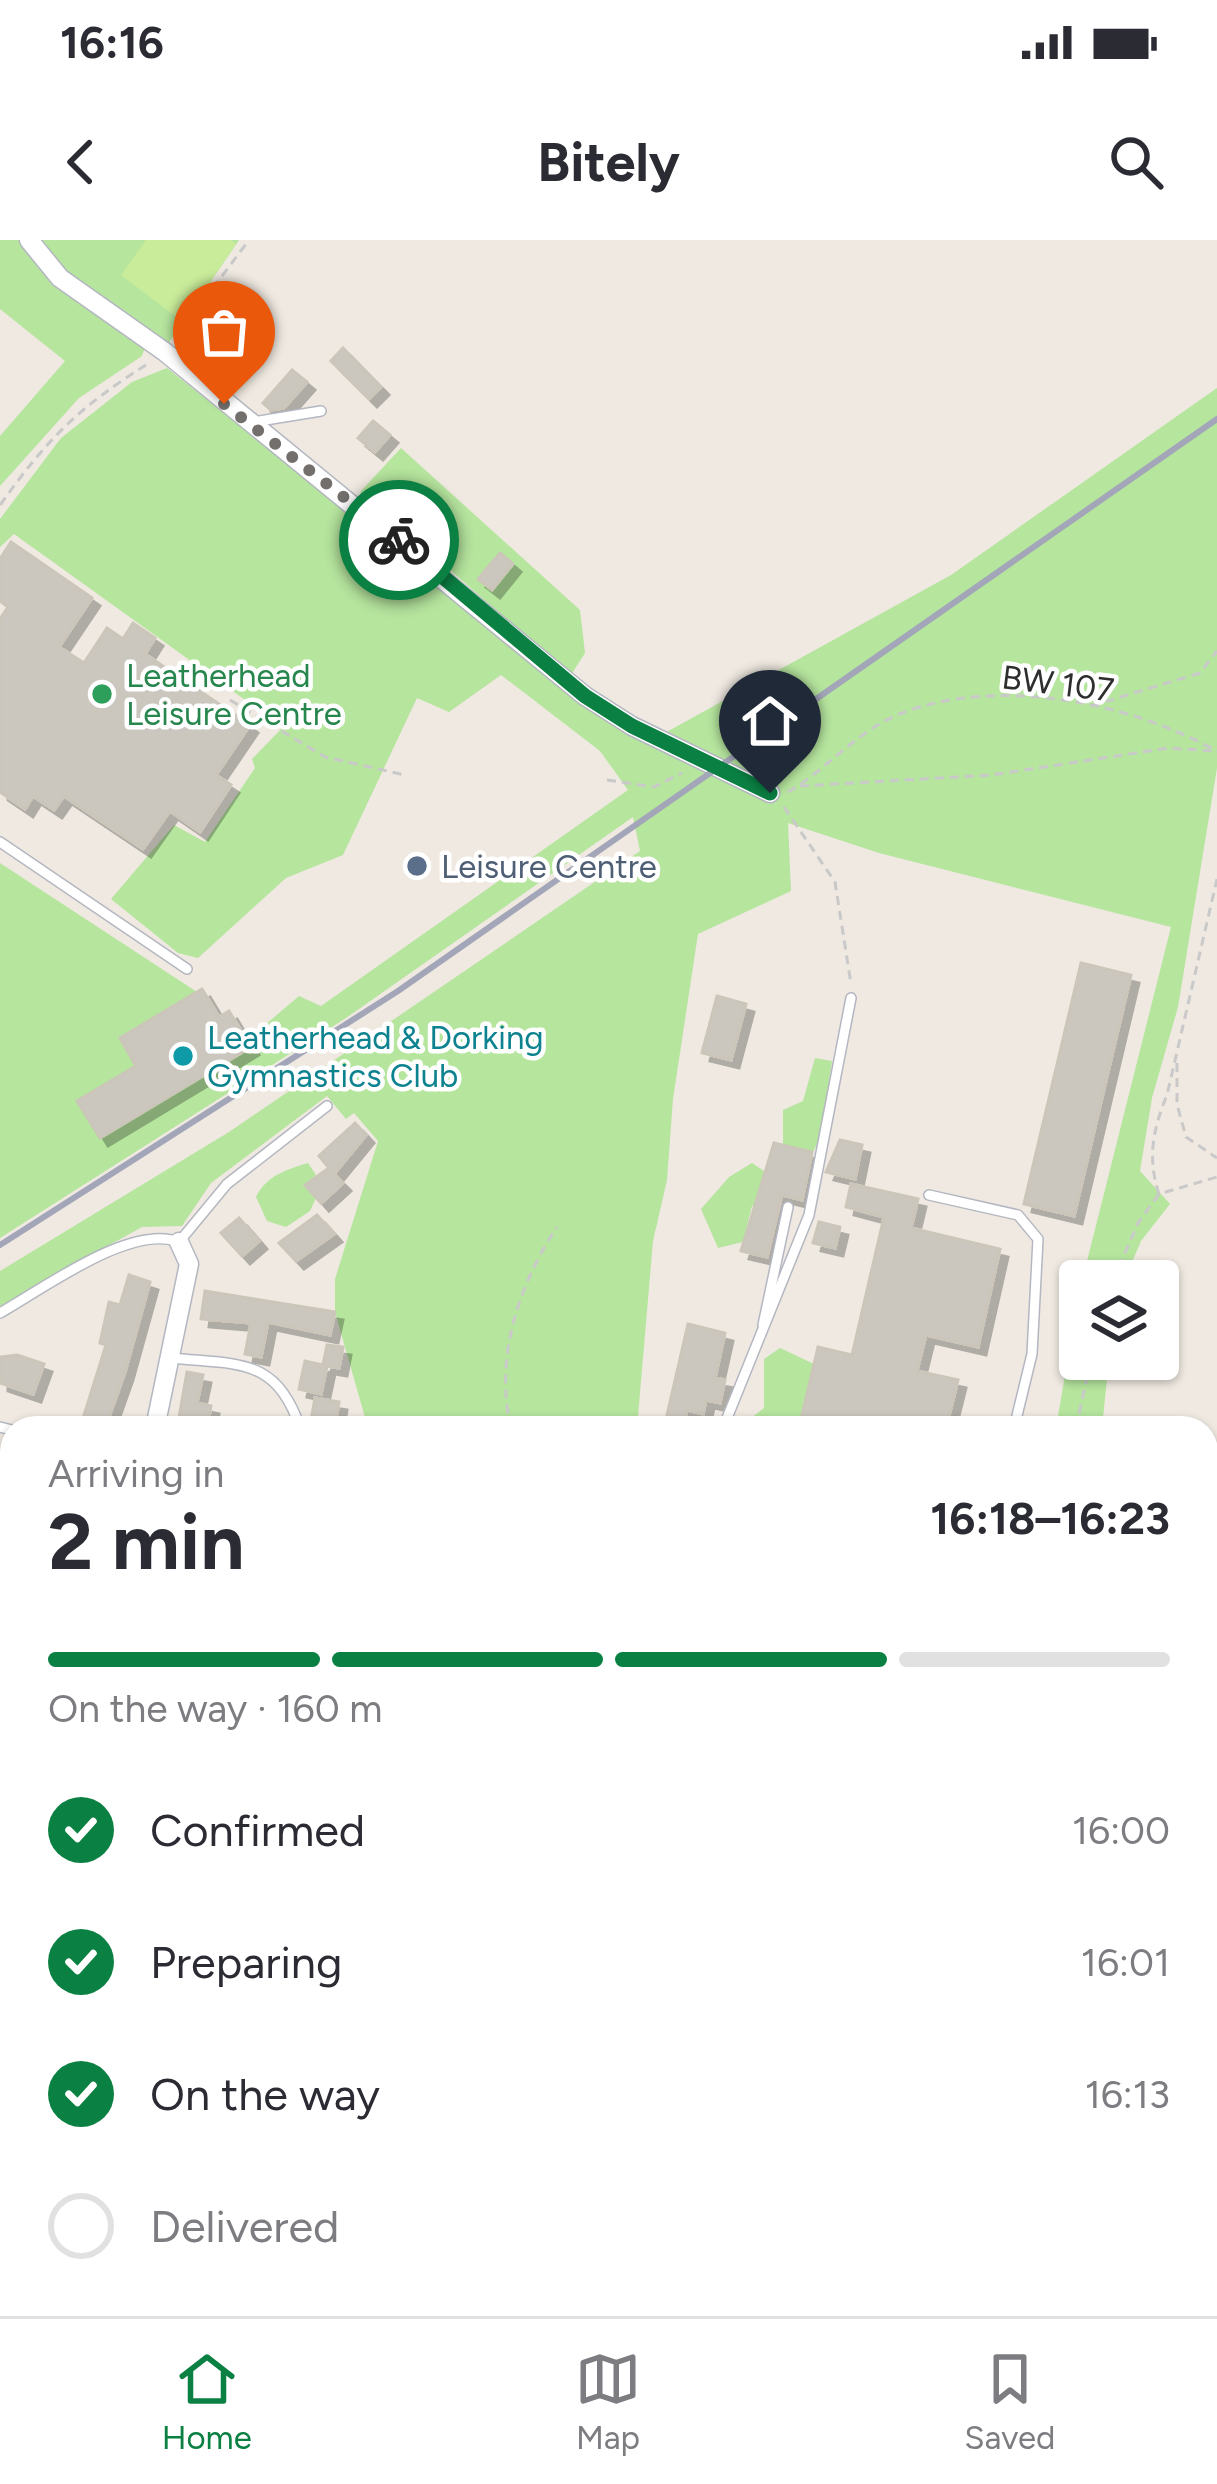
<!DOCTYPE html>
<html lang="en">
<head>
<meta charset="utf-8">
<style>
  body { margin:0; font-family:Figtree,sans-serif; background:#f7f7f7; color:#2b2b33; height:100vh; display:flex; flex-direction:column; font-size:45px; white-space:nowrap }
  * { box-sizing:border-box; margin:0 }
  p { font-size:39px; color:#7c7c81 }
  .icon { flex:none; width:66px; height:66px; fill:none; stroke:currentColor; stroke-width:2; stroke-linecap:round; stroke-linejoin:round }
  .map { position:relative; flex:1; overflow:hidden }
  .sheet { position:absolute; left:0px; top:1176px; width:1218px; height:900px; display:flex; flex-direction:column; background:#fff; border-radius:36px 36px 0 0; box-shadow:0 3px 9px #0004 }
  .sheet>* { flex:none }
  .buttons { position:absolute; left:1059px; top:1020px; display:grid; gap:24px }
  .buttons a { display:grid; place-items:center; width:120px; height:120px; border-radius:12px; background:#fff; box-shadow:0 3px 9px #0004; font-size:60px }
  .pin { position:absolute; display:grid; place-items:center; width:102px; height:102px; color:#fff; margin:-123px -51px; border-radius:50% 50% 50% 0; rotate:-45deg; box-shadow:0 0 12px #0007 }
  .pin .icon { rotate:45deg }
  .courier { position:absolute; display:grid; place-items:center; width:120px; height:120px; margin:-60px; border:9px solid #0b8043; border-radius:50%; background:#fff; color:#222; box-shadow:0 3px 15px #0007 }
  .headline em { font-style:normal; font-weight:700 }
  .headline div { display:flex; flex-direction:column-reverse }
  .headline { display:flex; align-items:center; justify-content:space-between; height:204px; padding:0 48px }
  h1 { font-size:78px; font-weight:700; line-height:90px }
  .bar { display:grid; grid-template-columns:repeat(4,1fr); gap:18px 12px; align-content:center; height:144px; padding:0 48px }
  .bar i { height:15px; border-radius:9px; background:#e1e1e2 }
  .bar .current { background:#0b8043 }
  .bar p { grid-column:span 4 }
  ol { padding:0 48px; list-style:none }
  li { display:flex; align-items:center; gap:36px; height:132px }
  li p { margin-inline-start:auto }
  li .icon { padding:12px; border-radius:50%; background:#0b8043; color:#fff; stroke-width:4 }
  li:last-child { color:#7c7c81 }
  li i { width:66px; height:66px; border:6px solid #e1e1e2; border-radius:50% }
  .status { display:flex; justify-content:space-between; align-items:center; height:84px; padding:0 60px; background:#fff; direction:ltr }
  .status svg { height:33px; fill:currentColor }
  header { display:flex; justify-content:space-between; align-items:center; height:156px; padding:0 48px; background:#fff; font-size:54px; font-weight:700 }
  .tabs { display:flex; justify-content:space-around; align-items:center; height:168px; border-top:3px solid #e1e1e2; background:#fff; font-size:33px; color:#7c7c81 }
  .tabs a { display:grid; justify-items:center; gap:6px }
  .tabs .current { color:#0b8043 }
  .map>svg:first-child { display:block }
</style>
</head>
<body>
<div class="status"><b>16:16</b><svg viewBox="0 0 49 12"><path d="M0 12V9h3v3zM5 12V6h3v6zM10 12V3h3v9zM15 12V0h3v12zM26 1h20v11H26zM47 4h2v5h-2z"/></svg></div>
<header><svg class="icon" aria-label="back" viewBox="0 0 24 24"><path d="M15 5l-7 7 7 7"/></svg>Bitely<svg class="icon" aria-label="search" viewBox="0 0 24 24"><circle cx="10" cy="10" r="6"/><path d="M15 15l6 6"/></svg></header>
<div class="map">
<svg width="1217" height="2076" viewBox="0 0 1217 2076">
  <defs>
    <filter id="shadow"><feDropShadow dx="8" dy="8" stdDeviation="0" flood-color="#0004"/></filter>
  </defs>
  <rect width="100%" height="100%" fill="#efe9e1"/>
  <g fill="#b6e59e">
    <path d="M0,0H239L166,107L149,96L142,116L79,158L0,246V196L65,121L0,69Z"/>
    <path d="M167,128L479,376L575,461L654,506L663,494L951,335L1217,148V528L1178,767L1152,858L1140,931L1170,964L1141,1001L1124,1041H1082L1171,687L879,613L788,583L791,651L698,694L673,859L667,940L653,1001L637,1188H368L335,1072V1039L378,901L354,873L346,879L327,856L211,943L182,986L142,987L0,1066V1031L229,892L640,611L633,577L346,778L0,998V623L197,752L120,798L136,826L78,861L100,898L251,807L265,785L299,756L321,766L628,550L600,511L501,435L449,472L417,458L343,615L286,638L198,718L178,713L111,659L174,585L205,602L255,528L252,519L283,487L14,294L0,307V279L61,198L132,142Z"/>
    <path d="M401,208L580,370L585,413L571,435L360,252Z"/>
    <path d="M815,818L832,821L821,896L813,912L783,905V870L803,861Z"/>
    <path d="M308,923L316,935L305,945L316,958L310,971L286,987L267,981L256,957C267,935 286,930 308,923Z"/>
    <path d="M752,923L767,933L758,967L752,966L743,1002L718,1008L701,969L729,937Z"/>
    <path d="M1080,1047V1119H1109L1102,1188H1056Z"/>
    <path d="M780,1108L814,1124L799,1188H738L764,1168V1119Z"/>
    <path d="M0,1926L12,1962V2064H52L56,2076H0Z"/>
  </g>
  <path fill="#c9ec9a" d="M146,0H231L236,4L183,82L121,35Z"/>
  <g fill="#cbc7bf" stroke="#cbc5ba" stroke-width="3" filter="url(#shadow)">
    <path d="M343,108L381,147L369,159L331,121Z"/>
    <path d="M292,130L307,142L284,168L271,170L263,163Z"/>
    <path d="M373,181L390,195L375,212L358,198Z"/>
    <path d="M11,302L92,358L59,407L84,423L107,388L123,399L133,383L155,398L145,414L250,485L216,535L231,545L200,592L170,571L143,609L64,556L54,570L33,556L25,569L0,552V379L8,367L0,361V319Z"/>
    <path d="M500,313L513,324L492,350L478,339Z"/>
    <path d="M1081,723L1131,735L1074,976L1024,964Z"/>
    <path d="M202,749L219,777L229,771L251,807L100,898L77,861L136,826L120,798Z"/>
    <path d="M717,756L746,764L731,820L702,813Z"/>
    <path d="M355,883L366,895L334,934L343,943L321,963L305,945L329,928L319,916Z"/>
    <path d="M840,900L862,905L855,939L826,932Z"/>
    <path d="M774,903L812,912L802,960L782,955L767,1017L741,1011Z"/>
    <path d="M851,944L918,959L911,988L1000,1009L978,1107L926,1095L917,1131L958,1140L946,1188H799L818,1107L852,1115L884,977L846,967Z"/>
    <path d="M317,975L334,994L296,1021L279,1003Z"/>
    <path d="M239,978L259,1001L242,1016L221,993Z"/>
    <path d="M819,982L840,987L835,1008L813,1003Z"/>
    <path d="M129,1035L150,1042L125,1132L105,1188H80L106,1105L100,1103L109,1062L120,1065Z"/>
    <path d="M205,1051L335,1072L330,1095L268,1082L261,1117L245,1114L251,1083L201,1079Z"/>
    <path d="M688,1084L725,1093L715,1138L725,1140L720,1163L706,1160L703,1174L687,1170L683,1188H664Z"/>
    <path d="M327,1105L343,1107L339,1128L327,1126L321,1154L299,1149L305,1121L323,1125Z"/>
    <path d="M17,1115L44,1124L33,1154L0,1143V1117Z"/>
    <path d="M187,1132L203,1135L197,1163L211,1166L207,1188L178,1183Z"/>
    <path d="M315,1158L339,1162L335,1185L311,1180Z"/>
  </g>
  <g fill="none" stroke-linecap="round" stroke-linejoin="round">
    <defs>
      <g id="lane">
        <path d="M253,182L321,171"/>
        <path d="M0,602L187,729"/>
        <path d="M929,955L1018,975L1038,999L1032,1114L1014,1188"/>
        <path d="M0,1073C43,1049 131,983 179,1002L227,944L327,866"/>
        <path d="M763,1085L788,967"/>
        <path d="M171,1118C236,1125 277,1116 300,1188"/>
        <path d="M0,1187L12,1190"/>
        <path d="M693,1188L694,1184"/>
        <path d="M723,1188L809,975L851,758"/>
      </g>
      <g id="street">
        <path d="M29,0L60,38L165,112L585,456L632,486L770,553"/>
        <path d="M155,1188L189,1024L179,1002"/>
        <path d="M1206,1902L1217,1907"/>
        <path d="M610,2076V2064"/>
      </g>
      <g id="secondary">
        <path d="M0,1443L9,1380"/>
        <path d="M1206,1484L1217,1489"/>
        <path d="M0,1829L12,1894"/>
        <path d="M72,2064L77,2076"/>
      </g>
    </defs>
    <use href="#lane" stroke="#b4b7c1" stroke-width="12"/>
    <use href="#street" stroke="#b4b7c1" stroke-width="21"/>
    <use href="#secondary" stroke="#b4b7c1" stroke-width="30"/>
    <g stroke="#c9c9c9" stroke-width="3" stroke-dasharray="9 6" stroke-linecap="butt">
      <path d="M177,96L249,0"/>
      <path d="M0,265C48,198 79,167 149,123"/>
      <path d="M230,460L325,517L405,535"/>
      <path d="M1091,466L1200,433L1217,411"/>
      <path d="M607,540L654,547L682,533"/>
      <path d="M800,546L992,535L1168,508L1214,511"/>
      <path d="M788,552C829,528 856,491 902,473C999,436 1128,462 1217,511"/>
      <path d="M784,567L835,642L851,744"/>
      <path d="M1177,823V864L1186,897L1217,918"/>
      <path d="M1159,954C1147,918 1153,889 1167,855L1217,639"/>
      <path d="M1113,1041L1138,983L1159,954L1217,937"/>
      <path d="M511,1188C494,1118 519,1044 557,987"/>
      <path d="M1076,1188L1091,1119"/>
      <path d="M1206,1253L1217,1252"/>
    </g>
    <use href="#lane" stroke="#fff" stroke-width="9"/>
    <use href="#street" stroke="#fff" stroke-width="18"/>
    <use href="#secondary" stroke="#fff" stroke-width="27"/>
    <path stroke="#a3a6b8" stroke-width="6" d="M0,1005L398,751L1217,179"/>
  </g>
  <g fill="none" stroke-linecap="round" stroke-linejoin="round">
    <path stroke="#726f6d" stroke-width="12" stroke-dasharray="0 21.6" d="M224,164L399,300"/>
    <path stroke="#0b8043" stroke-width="15" d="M399,300L585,456L632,486L770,553"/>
  </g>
  <circle fill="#2e9e5b" stroke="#fff" stroke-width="4.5" cx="102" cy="454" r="12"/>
  <circle fill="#5c6f8a" stroke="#fff" stroke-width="4.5" cx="417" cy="626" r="12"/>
  <circle fill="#0f9aa8" stroke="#fff" stroke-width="4.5" cx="183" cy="816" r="12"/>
  <g text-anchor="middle" stroke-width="9" stroke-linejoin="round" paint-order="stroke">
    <g font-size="33" fill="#27864d" stroke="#fff" text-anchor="start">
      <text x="126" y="447">Leatherhead<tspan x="126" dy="38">Leisure Centre</tspan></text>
    </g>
    <g font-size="33" fill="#2e2e2e" stroke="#fff">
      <text transform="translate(1058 443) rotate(7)" y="12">BW 107</text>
    </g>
    <g font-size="33" fill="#4e5e75" stroke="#fff" text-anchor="start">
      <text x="441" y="638">Leisure Centre</text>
    </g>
    <g font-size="33" fill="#0d838f" stroke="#fff" text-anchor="start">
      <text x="207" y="809">Leatherhead &amp; Dorking<tspan x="207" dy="38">Gymnastics Club</tspan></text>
    </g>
  </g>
</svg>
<div class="buttons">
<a><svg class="icon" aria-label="layers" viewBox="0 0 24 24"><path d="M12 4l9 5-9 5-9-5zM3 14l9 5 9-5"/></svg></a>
</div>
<div class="pin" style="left:224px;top:164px;background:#ea580c"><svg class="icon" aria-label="bag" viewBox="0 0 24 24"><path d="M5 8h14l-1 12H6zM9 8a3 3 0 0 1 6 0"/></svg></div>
<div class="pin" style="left:770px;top:553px;background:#1f2937"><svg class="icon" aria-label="home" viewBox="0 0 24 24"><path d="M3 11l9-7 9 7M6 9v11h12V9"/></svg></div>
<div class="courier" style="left:399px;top:300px"><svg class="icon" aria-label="bike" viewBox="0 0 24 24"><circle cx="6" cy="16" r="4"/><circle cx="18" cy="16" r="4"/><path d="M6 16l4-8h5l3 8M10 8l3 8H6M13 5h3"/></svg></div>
<section class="sheet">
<div class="headline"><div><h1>2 min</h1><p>Arriving in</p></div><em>16:18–16:23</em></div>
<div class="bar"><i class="current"></i><i class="current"></i><i class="current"></i><i></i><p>On the way · 160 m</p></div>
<ol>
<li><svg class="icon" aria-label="check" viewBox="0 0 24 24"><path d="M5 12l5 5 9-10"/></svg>Confirmed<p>16:00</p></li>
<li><svg class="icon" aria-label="check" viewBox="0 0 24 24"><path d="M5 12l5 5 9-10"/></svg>Preparing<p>16:01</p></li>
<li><svg class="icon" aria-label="check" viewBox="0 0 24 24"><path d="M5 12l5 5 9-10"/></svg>On the way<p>16:13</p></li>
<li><i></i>Delivered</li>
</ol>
</section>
</div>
<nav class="tabs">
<a class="current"><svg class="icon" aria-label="home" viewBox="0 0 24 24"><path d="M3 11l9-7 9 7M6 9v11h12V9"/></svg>Home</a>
<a><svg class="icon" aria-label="map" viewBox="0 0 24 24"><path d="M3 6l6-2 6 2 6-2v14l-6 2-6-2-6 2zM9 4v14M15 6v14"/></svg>Map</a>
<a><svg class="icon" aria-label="saved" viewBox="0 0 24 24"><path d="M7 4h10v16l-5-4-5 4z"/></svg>Saved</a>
</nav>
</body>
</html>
